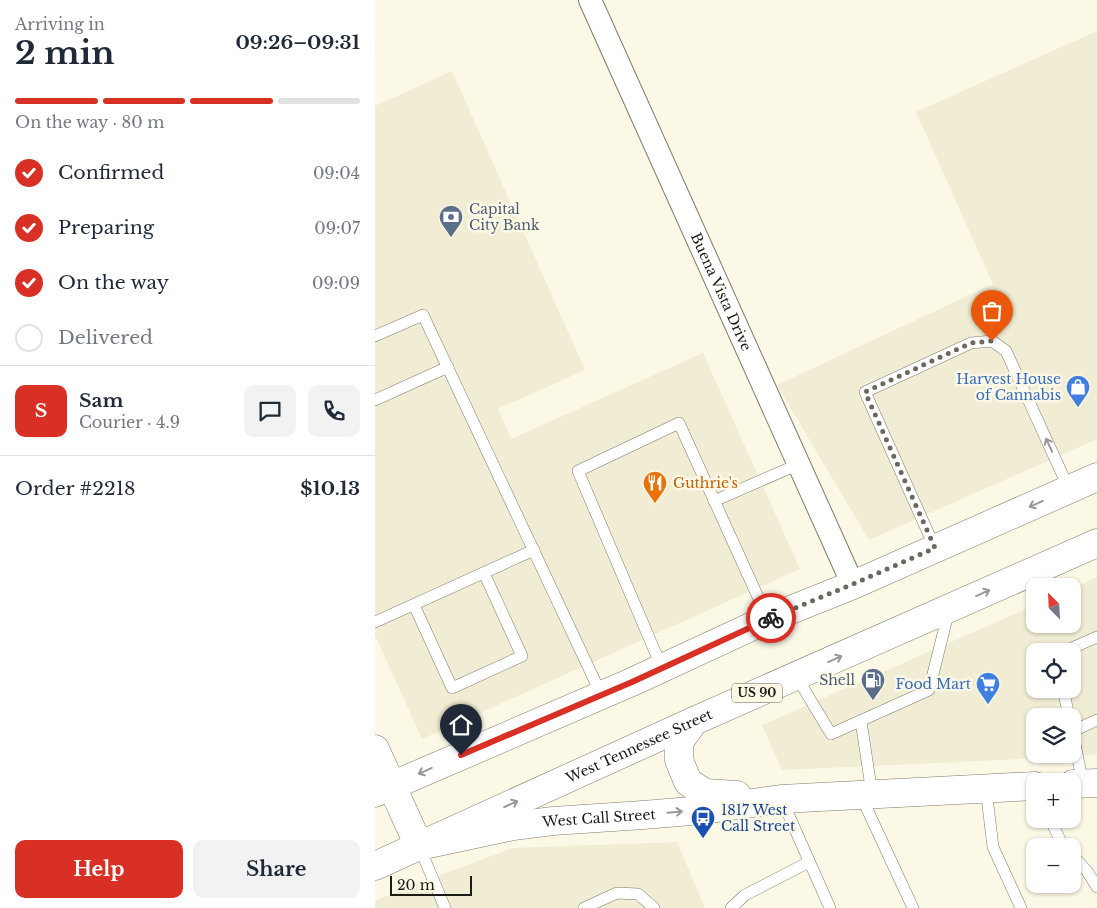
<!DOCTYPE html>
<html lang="en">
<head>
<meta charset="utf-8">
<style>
  body { margin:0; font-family:"Libre Baskerville",serif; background:#f2f2f3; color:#1f2937; height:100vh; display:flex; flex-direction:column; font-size:19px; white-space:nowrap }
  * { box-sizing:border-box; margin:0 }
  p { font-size:16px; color:#747a83 }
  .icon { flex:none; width:28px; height:28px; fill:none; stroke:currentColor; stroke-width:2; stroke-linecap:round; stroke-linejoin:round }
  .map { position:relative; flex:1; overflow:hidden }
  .panel { display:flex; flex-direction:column; background:#fff; width:375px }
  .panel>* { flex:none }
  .needle { width:32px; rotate:336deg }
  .fabs { position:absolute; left:651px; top:578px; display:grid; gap:10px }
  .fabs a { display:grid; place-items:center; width:55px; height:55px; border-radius:10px; background:#fff; box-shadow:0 1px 4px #0004; font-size:25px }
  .scale { position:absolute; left:15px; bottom:12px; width:82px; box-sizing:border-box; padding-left:5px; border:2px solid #1d1b15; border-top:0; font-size:14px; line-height:18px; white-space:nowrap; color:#1d1b15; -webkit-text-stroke:4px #fbf8e6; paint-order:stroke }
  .pin { position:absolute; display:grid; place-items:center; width:42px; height:42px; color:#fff; margin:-51px -21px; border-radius:50% 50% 50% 0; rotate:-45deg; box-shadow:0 0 5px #0007 }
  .pin .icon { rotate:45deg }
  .courier { position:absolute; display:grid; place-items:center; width:50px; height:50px; margin:-25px; border:4px solid #d93025; border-radius:50%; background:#fff; color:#222; box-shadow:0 1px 6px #0007 }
  .overview em { font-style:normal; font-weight:700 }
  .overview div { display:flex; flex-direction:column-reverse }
  .overview { display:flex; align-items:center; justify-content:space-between; height:85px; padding:0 15px }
  h1 { font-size:32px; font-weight:700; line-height:38px }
  .bar { display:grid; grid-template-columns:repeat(4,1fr); gap:8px 5px; align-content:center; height:60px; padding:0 15px }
  .bar i { height:6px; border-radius:4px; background:#e0e1e3 }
  .bar .current { background:#d93025 }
  .bar p { grid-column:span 4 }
  .line { display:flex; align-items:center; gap:12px; padding:0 15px; border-top:1px solid #e0e1e3 }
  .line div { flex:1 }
  .round { display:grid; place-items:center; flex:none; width:52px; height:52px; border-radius:10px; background:#f2f2f3 }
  ol { padding:0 15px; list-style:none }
  li { display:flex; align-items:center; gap:15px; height:55px }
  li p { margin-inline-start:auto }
  li .icon { padding:5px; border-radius:50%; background:#d93025; color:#fff; stroke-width:4 }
  li:last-child { color:#747a83 }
  li i { width:28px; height:28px; border:2px solid #e0e1e3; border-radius:50% }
  .primary-button { display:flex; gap:10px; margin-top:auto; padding:10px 15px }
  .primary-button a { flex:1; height:58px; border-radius:10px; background:#d93025; color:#fff; font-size:20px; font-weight:700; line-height:58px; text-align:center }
  .primary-button a+a { background:#f2f2f3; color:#1f2937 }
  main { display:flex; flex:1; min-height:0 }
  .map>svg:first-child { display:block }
</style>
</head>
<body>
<main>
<section class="panel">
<div class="overview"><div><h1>2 min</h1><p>Arriving in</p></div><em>09:26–09:31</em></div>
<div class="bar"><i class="current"></i><i class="current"></i><i class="current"></i><i></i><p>On the way · 80 m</p></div>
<ol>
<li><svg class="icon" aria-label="check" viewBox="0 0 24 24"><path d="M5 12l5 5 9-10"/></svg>Confirmed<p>09:04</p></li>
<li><svg class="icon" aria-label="check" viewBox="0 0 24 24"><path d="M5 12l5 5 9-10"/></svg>Preparing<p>09:07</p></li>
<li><svg class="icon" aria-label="check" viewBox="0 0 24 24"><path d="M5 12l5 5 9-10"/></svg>On the way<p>09:09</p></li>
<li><i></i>Delivered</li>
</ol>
<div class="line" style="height:90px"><b class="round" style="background:#d93025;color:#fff">S</b><div><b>Sam</b><p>Courier · 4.9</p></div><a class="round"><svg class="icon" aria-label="chat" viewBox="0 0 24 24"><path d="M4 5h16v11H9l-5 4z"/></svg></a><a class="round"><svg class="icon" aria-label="phone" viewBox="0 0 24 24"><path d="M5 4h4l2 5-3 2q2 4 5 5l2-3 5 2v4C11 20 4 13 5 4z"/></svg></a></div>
<div class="line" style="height:65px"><div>Order #2218</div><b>$10.13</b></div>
<div class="primary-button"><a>Help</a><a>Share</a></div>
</section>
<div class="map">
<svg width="722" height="908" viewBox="0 0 722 908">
  <rect width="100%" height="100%" fill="#fbf8e6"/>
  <g fill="#f1edd4" fill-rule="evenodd">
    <path d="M722,31V439L494,540L402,385L618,284L541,112Z"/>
    <path d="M77,71L210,370L123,409L136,439L328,353L425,569L47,739L0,635V106Z"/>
    <path d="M722,577V754L671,758L407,770L387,725L660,605V624H698V588ZM660,651H698V689H660ZM660,716H698V754H660Z"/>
    <path d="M302,842L330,908H0V901L23,891L138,848Z"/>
  </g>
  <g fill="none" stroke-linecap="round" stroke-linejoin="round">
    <defs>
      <g id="lane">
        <path d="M0,336L48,315L226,694"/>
        <path d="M0,400L73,367"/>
        <path d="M339,501L424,464"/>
        <path d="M560,548L490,392L596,343L617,341L631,351L694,489"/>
        <path d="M39,605L77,688L147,656L109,573"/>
        <path d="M0,622L159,550"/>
        <path d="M690,651L722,637"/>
        <path d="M287,668L203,471L304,423L393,619"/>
        <path d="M421,676L456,734L554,690L574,610"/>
        <path d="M688,689L694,716"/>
        <path d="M486,721L497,794"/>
        <path d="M698,731L722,720"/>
        <path d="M698,734L708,784"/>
        <path d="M611,789L618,847L646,908"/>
        <path d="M486,796L538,908"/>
        <path d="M407,800L455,908"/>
        <path d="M675,819L688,846"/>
        <path d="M44,846L70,908"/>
        <path d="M698,856L712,871L722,887"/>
        <path d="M209,908L242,893L263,894L279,908"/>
        <path d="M356,908L370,895L434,862"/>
      </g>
      <g id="street">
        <path id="s1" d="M215,0L478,585"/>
      </g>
      <g id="secondary">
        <path d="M319,721L304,742V760L313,782L330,793L362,795"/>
        <path id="s2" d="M0,749L44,846L138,826L178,821L268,815L328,810L406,799L660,786"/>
        <path d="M698,784L722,783"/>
      </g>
      <g id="primary">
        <path d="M0,793L257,682L393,619L478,585L722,477"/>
        <path id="s3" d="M0,866L319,721L722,543"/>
      </g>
    </defs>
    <use href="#lane" stroke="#7e7b6b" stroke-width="12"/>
    <use href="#street" stroke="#7e7b6b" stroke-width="24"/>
    <use href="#secondary" stroke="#7e7b6b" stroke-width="29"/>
    <use href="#primary" stroke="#7e7b6b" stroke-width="29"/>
    <use href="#lane" stroke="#fff" stroke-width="11"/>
    <use href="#street" stroke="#fff" stroke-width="22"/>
    <use href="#secondary" stroke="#fff" stroke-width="28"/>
    <use href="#primary" stroke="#fff" stroke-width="28"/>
  </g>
  <defs><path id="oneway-shaft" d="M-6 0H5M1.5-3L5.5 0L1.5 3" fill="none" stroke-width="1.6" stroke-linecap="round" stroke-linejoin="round" transform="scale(1.25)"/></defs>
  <g stroke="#999896">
    <use href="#oneway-shaft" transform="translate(674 445) rotate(-115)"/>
    <use href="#oneway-shaft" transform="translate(661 504) rotate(156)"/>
    <use href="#oneway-shaft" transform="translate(608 593) rotate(-24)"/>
    <use href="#oneway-shaft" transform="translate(460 659) rotate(-24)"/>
    <use href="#oneway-shaft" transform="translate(50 771) rotate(156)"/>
    <use href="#oneway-shaft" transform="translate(136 804) rotate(-24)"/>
    <use href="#oneway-shaft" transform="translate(300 812) rotate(-5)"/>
  </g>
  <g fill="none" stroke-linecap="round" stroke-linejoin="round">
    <path stroke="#6b685e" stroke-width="5" stroke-dasharray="0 9" d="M396,618L478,584L560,548L490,392L596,343L617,341"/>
    <path stroke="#d93025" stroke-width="6" d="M86,755L257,682L396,618"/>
  </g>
  <defs>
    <symbol id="bank-pin" viewBox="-11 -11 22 30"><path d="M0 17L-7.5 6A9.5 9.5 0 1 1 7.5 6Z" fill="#5c6f8a" stroke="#fbf8e6"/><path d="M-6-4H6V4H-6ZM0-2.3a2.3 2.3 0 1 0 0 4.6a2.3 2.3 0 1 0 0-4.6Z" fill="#fff"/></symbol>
    <symbol id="shop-pin" viewBox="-11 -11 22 30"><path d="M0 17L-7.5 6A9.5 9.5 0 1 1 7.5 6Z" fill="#3f7fe0" stroke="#fbf8e6"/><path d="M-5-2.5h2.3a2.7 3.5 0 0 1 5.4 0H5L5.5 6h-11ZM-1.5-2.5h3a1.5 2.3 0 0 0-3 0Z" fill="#fff"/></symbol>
    <symbol id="restaurant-pin" viewBox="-11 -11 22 30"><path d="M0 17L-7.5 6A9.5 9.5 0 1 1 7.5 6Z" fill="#e8710a" stroke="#fbf8e6"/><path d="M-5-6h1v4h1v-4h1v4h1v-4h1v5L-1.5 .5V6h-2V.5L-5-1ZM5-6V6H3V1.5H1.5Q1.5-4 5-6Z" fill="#fff"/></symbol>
    <symbol id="fuel-pin" viewBox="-11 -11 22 30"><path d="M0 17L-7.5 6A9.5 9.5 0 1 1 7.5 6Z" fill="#5c6f8a" stroke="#fbf8e6"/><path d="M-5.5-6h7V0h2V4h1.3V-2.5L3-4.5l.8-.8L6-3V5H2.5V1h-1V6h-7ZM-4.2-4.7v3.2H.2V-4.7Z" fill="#fff"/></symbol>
    <symbol id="supermarket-pin" viewBox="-11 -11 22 30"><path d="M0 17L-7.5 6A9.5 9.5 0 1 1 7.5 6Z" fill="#3f7fe0" stroke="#fbf8e6"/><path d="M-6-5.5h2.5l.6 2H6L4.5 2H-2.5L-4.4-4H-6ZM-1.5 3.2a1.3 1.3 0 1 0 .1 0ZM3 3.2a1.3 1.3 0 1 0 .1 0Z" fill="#fff"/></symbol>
    <symbol id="bus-pin" viewBox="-11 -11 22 30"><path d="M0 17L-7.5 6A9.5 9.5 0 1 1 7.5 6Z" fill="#1a4fb4" stroke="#fbf8e6"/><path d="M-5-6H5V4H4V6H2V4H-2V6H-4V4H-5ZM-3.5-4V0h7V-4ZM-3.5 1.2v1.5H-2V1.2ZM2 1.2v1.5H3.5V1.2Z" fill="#fff"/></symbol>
  </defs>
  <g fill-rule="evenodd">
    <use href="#bank-pin" x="62" y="203" width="28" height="38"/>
    <use href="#shop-pin" x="689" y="373" width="28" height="38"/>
    <use href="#restaurant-pin" x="266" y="469" width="28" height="38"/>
    <use href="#fuel-pin" x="484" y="666" width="28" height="38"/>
    <use href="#supermarket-pin" x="599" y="670" width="28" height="38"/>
    <use href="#bus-pin" x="314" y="804" width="28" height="38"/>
  </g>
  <g text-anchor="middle" stroke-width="5" stroke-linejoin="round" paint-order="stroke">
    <rect fill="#fbf8e6" stroke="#605d54" stroke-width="1" x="357" y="683.5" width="50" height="19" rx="4"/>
    <g font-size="12" font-weight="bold" fill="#1d1b15">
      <text x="382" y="697">US 90</text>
    </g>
    <g font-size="14" fill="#4e5e75" stroke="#fbf8e6" text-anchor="start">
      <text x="94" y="214">Capital<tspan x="94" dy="16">City Bank</tspan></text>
      <text x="480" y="685" text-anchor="end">Shell</text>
    </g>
    <g font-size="14" fill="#1d1b15" stroke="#fbf8e6">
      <text dy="5" stroke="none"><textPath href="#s1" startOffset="320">Buena Vista Drive</textPath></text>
      <text dy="5" stroke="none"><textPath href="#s3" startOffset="290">West Tennessee Street</textPath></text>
      <text dy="5" stroke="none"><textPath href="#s2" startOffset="289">West Call Street</textPath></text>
    </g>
    <g font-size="14" fill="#366cbe" stroke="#fbf8e6" text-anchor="end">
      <text x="686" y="384">Harvest House<tspan x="686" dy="16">of Cannabis</tspan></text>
      <text x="596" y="689">Food Mart</text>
    </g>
    <g font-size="14" fill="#c56008" stroke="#fbf8e6" text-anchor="start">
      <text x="298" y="488">Guthrie's</text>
    </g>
    <g font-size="14" fill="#164399" stroke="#fbf8e6" text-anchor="start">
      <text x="346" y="815">1817 West<tspan x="346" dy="16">Call Street</tspan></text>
    </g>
  </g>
</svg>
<div class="fabs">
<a><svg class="needle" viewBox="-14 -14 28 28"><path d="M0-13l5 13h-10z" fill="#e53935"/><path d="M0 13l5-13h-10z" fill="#747a83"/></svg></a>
<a><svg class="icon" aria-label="locate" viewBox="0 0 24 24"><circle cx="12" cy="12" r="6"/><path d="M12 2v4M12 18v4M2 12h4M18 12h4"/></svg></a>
<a><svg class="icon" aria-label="layers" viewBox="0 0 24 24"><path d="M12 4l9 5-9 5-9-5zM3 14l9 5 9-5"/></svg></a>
<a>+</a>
<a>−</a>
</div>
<div class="scale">20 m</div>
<div class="pin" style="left:617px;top:341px;background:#ea580c"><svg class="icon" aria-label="bag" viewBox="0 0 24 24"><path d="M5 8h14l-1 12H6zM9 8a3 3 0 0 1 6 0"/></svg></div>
<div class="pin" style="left:86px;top:755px;background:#1f2937"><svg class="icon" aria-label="home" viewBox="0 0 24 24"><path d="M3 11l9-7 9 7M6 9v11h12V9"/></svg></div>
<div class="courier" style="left:396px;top:618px"><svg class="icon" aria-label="bike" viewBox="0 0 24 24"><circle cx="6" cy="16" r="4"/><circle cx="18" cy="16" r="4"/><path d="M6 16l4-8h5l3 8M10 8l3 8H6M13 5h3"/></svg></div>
</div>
</main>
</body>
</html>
